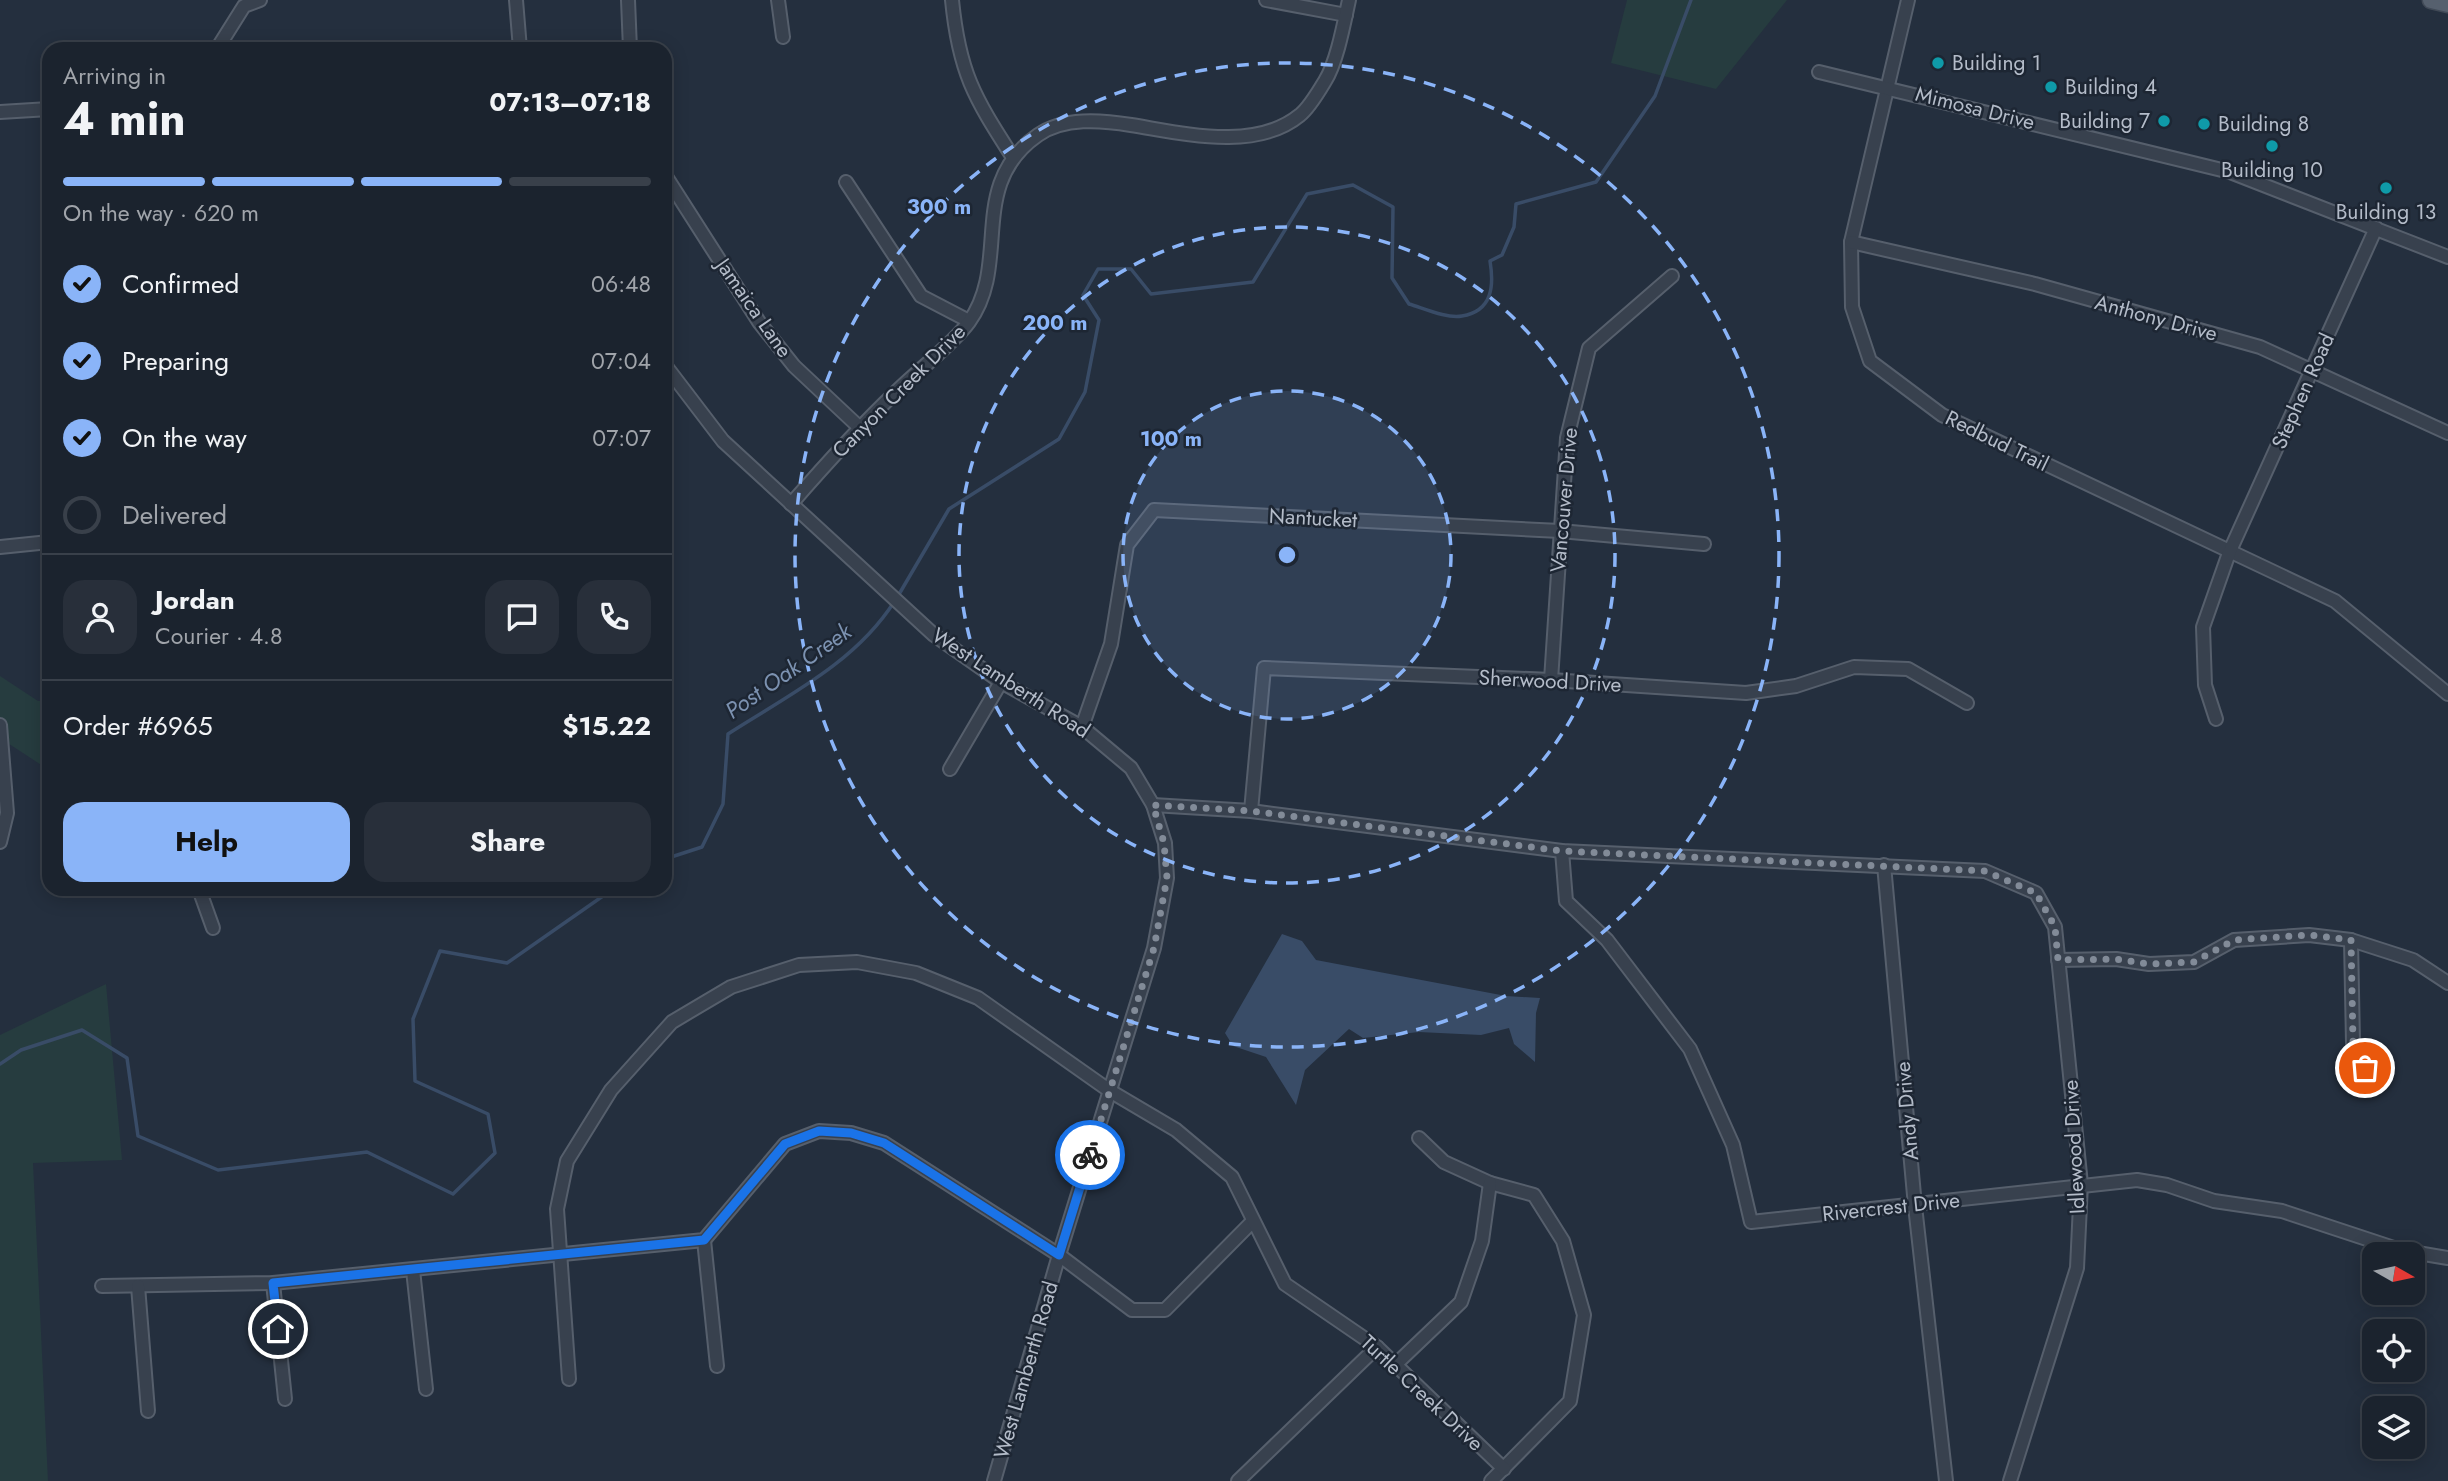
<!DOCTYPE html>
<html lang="en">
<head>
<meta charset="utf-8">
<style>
  body { margin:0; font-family:Jost,sans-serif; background:#282f3a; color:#f1f3f6; height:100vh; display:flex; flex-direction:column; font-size:26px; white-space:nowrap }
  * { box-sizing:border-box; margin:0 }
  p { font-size:23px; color:#a0a4aa }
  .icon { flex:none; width:38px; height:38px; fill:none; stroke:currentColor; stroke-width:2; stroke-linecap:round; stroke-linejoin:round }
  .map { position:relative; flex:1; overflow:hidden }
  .sheet { position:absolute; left:42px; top:42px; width:630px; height:854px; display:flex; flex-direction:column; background:#1b232e; border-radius:21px; box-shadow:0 4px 18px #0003,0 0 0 2px #39404a }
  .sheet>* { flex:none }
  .needle { width:46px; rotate:99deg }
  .controls { position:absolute; left:2362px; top:1242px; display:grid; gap:14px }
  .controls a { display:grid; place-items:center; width:63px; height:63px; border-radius:14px; background:#1b232e; box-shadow:0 4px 18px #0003,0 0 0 2px #39404a; font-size:35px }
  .pin { position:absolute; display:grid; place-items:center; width:60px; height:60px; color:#fff; margin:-30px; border:4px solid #fff; border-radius:50%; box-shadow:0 2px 7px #0007 }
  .courier { position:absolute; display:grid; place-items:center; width:70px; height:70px; margin:-35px; border:5px solid #1a73e8; border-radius:50%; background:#fff; color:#222; box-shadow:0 2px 9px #0007 }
  .headline em { font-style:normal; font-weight:700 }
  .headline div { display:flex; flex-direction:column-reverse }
  .headline { display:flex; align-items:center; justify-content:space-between; height:119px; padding:0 21px }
  h1 { font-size:46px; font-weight:700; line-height:52px }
  .bar { display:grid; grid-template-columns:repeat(4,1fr); gap:10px 7px; align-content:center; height:84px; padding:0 21px }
  .bar i { height:9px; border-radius:5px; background:#39404a }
  .bar .selected { background:#8ab4f8 }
  .bar p { grid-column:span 4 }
  .line { display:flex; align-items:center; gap:18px; padding:0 21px; border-top:2px solid #39404a }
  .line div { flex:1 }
  .round { display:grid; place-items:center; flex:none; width:74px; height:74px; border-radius:21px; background:#282f3a }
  ol { padding:0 21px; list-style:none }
  li { display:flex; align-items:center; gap:21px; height:77px }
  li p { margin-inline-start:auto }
  li .icon { padding:7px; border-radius:50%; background:#8ab4f8; color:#111; stroke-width:4 }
  li:last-child { color:#a0a4aa }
  li i { width:38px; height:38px; border:4px solid #39404a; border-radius:50% }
  .action { display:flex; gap:14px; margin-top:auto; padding:14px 21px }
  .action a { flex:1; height:80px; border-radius:21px; background:#8ab4f8; color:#111; font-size:28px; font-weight:700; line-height:80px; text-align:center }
  .action a+a { background:#282f3a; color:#f1f3f6 }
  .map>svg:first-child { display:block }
</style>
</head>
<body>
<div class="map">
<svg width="2448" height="1481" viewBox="0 0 2448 1481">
  <rect width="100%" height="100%" fill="#242f3e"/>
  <g fill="#263c3f">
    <path d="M1627,0H1787L1716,89L1611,63Z"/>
    <path d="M0,676L38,701H49V770L0,738Z"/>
    <path d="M106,984L122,1160L33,1163L48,1481H0V1035Z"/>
  </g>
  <path fill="#394c67" d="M1282,934L1302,941L1316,960L1506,996L1540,998L1536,1013L1535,1062L1514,1044L1509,1028L1481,1035L1419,1032L1363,1038L1349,1029L1305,1070L1296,1105L1266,1057L1233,1046L1225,1033Z"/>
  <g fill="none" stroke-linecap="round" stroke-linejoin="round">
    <g stroke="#394c67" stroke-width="3.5">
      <path d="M898,596L949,509L1059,439L1085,392L1099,320L1083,295L1098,269H1131L1151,294L1253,282L1307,194L1353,185L1393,207L1392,278L1409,304C1423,308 1447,319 1462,316C1493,311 1494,285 1490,261L1502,255L1514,227L1516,204L1596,182L1655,96L1691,0"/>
      <path d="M665,859L702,847L723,804L728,734C787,696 855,663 894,602"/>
      <path d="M0,1064L21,1050L82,1030L127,1058L138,1136L218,1170L367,1152L453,1194L495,1153L488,1114L415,1081L413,1019L440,951L507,963L613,889"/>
    </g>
    <defs>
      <g id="minor">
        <path d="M516,0L520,49"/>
        <path d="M628,0L630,49"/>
        <path d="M778,0L783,37"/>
        <path d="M952,0C959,72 974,97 1012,156"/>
        <path d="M1266,0L1346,15"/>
        <path d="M1908,0L1851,242L1852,307L1870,361L1942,415L2335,601L2448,694"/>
        <path d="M217,49L244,6L260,0"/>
        <path d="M1819,72L2230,172L2448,257"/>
        <path d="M0,112L49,109"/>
        <path d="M665,175L759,322L794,366L859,427"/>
        <path d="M846,182L921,296L969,321"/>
        <path d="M1851,242L2035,284L2260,347L2448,433"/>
        <path d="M665,365L723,441L934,635L1001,682L1082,727L1131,768L1153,805L1165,843L1167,878L1154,948L1059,1255L994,1481"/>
        <path d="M791,504C825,465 859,427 896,392C917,371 953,344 969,322C1012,262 966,185 1038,135C1064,117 1101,120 1131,125C1182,133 1255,152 1300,115C1309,108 1319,91 1325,81C1337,62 1344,23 1349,0"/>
        <path d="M0,547L49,542"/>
        <path d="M1551,680L1567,438L1589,348L1672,276"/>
        <path d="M2216,719L2205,685L2203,627L2229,553L2376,228"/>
        <path d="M0,725L7,813L0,842"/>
        <path d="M1082,727L1111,644L1127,545L1154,510L1560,531L1704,544"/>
        <path d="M950,769L1001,682"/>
        <path d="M1153,805L1251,811L1562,851L1985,871L2036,893L2055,927L2081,1184L2077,1268L2010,1481"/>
        <path d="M1251,811L1264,668L1551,680L1746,693L1796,686L1854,667L1908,669L1967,703"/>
        <path d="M1562,851L1566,901L1607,940L1690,1049L1733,1145L1751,1222L2137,1180L2167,1185L2214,1201L2282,1211L2400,1250L2448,1258"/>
        <path d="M1884,865L1915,1206L1946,1481"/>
        <path d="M199,889L213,928"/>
        <path d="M2351,940L2353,1043L2365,1068"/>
        <path d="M2058,960L2116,959L2149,964L2194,962L2234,940L2309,935L2351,940L2413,960L2448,983"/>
        <path d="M1419,1138L1444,1162L1490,1183L1534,1195L1563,1241L1584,1315L1570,1401L1491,1481"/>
        <path d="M704,1240L717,1366"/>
        <path d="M413,1270L426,1389"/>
        <path d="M273,1283L285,1399"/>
        <path d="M102,1286L273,1283L704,1240L785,1144L819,1131L851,1133L884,1143L1059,1255L1132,1310H1165L1253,1221"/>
        <path d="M138,1286L148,1411"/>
        <path d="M1395,1365L1461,1302L1482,1241L1490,1183"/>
        <path d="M569,1379L557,1209L567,1161L611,1090L672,1022L731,987L799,965L857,962L916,973L978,998L1110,1091L1176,1130L1232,1177L1285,1284L1377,1347L1504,1469"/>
        <path d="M1238,1481L1377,1347"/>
      </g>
      <path id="major" d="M2431,0L2448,4"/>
    </defs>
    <use href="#minor" stroke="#565f6c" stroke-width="16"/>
    <use href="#major" stroke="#414a57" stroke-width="19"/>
    <use href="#minor" stroke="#38414e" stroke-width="12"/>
    <use href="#major" stroke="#56606e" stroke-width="16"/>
  </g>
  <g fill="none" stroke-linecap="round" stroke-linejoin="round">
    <path stroke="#828b98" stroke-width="7" stroke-dasharray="0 12.6" d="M1090,1155L1154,948L1167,878L1164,843L1153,805L1251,811L1562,851L1985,871L2036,893L2055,927L2058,960L2116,959L2149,964L2194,962L2234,940L2309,935L2351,940L2353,1042L2365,1068"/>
    <path stroke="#1a73e8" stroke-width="9" d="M278,1329L273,1283L704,1240L785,1144L819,1131L851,1133L884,1143L1059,1255L1090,1155"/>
  </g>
  <circle cx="1287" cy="555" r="164" fill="#8ab4f8" fill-opacity=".12"/>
  <g fill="none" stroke="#8ab4f8" stroke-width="3.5" stroke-dasharray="12 9">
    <circle cx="1287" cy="555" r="164"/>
    <circle cx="1287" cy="555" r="328"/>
    <circle cx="1287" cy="555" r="492"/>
  </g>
  <g fill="#0f9aa8" stroke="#1d2633" stroke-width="2.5">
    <circle cx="1938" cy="63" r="7"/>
    <circle cx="2051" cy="87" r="7"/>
    <circle cx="2164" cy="121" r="7"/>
    <circle cx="2204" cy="124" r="7"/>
    <circle cx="2272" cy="146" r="7"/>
    <circle cx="2386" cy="188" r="7"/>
  </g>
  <g text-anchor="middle" stroke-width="5" stroke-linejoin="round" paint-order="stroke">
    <g font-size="21" fill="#b4bcc9" stroke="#1d2633" text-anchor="start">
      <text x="1952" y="70">Building 1</text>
      <text x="2065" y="94">Building 4</text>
      <text x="2150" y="128" text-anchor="end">Building 7</text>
      <text x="2218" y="131">Building 8</text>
      <text x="2272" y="177" text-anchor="middle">Building 10</text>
      <text x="2386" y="219" text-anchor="middle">Building 13</text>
    </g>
    <g font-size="21" fill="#b4bcc9" stroke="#1d2633">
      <text transform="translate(1975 108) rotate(14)" y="7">Mimosa Drive</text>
      <text transform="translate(754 308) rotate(55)" y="7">Jamaica Lane</text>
      <text transform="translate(2156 318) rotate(15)" y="7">Anthony Drive</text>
      <text transform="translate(899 391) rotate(-45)" y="7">Canyon Creek Drive</text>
      <text transform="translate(2303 391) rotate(-66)" y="7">Stephen Road</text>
      <text transform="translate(1997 441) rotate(26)" y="7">Redbud Trail</text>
      <text transform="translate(1564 500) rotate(-85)" y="7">Vancouver Drive</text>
      <text transform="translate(1313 518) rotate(3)" y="7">Nantucket</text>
      <text transform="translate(1550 681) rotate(3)" y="7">Sherwood Drive</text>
      <text transform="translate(1011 683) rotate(33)" y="7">West Lamberth Road</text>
      <text transform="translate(1907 1111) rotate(-95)" y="7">Andy Drive</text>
      <text transform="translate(2074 1147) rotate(-93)" y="7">Idlewood Drive</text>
      <text transform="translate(1891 1207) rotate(-6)" y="7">Rivercrest Drive</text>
      <text transform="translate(1026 1370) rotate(-74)" y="7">West Lamberth Road</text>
      <text transform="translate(1422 1393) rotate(43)" y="7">Turtle Creek Drive</text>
    </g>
    <g font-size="23" font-style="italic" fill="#7c92b1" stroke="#1d2633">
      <text transform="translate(788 671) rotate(-35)" y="8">Post Oak Creek</text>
    </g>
  </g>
  <circle cx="1287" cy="555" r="10" fill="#8ab4f8" stroke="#1d2633" stroke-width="3.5"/>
  <g font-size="21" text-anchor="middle" font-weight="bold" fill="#8ab4f8" stroke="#1d2633" stroke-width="5" stroke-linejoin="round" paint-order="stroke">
    <text x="939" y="214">300 m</text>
    <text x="1055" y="330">200 m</text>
    <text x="1171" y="446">100 m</text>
  </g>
</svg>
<div class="controls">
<a><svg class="needle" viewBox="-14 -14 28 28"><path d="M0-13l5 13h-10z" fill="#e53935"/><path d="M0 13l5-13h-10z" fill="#a0a4aa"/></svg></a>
<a><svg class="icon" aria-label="locate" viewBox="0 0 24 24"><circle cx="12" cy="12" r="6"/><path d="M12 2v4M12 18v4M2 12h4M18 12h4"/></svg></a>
<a><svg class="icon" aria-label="layers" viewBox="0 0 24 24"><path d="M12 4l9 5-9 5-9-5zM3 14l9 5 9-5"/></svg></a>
</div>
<div class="pin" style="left:2365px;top:1068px;background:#ea580c"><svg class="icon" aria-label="bag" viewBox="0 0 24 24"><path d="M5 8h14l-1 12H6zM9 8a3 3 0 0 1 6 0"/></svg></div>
<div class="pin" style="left:278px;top:1329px;background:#1f2937"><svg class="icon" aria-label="home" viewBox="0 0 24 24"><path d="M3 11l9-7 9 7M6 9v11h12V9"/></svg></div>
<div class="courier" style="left:1090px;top:1155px"><svg class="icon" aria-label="bike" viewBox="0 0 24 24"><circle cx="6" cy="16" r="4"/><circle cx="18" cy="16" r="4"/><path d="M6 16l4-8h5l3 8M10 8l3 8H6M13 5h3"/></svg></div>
<section class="sheet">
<div class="headline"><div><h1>4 min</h1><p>Arriving in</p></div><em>07:13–07:18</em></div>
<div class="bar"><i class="selected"></i><i class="selected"></i><i class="selected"></i><i></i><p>On the way · 620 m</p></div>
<ol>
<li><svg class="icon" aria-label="check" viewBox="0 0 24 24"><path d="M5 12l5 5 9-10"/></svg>Confirmed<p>06:48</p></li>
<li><svg class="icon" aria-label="check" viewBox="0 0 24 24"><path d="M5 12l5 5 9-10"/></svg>Preparing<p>07:04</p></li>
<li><svg class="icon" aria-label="check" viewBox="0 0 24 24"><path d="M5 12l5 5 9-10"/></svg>On the way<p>07:07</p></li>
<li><i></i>Delivered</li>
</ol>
<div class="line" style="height:126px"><a class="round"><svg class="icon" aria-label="person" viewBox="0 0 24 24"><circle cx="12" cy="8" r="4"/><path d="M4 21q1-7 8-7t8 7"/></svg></a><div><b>Jordan</b><p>Courier · 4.8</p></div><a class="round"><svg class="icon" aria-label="chat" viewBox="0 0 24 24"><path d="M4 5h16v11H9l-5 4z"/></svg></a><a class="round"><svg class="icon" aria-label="phone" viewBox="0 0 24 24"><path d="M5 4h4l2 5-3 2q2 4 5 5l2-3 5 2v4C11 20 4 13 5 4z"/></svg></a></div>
<div class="line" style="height:91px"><div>Order #6965</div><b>$15.22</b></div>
<div class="action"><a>Help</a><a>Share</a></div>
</section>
</div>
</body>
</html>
